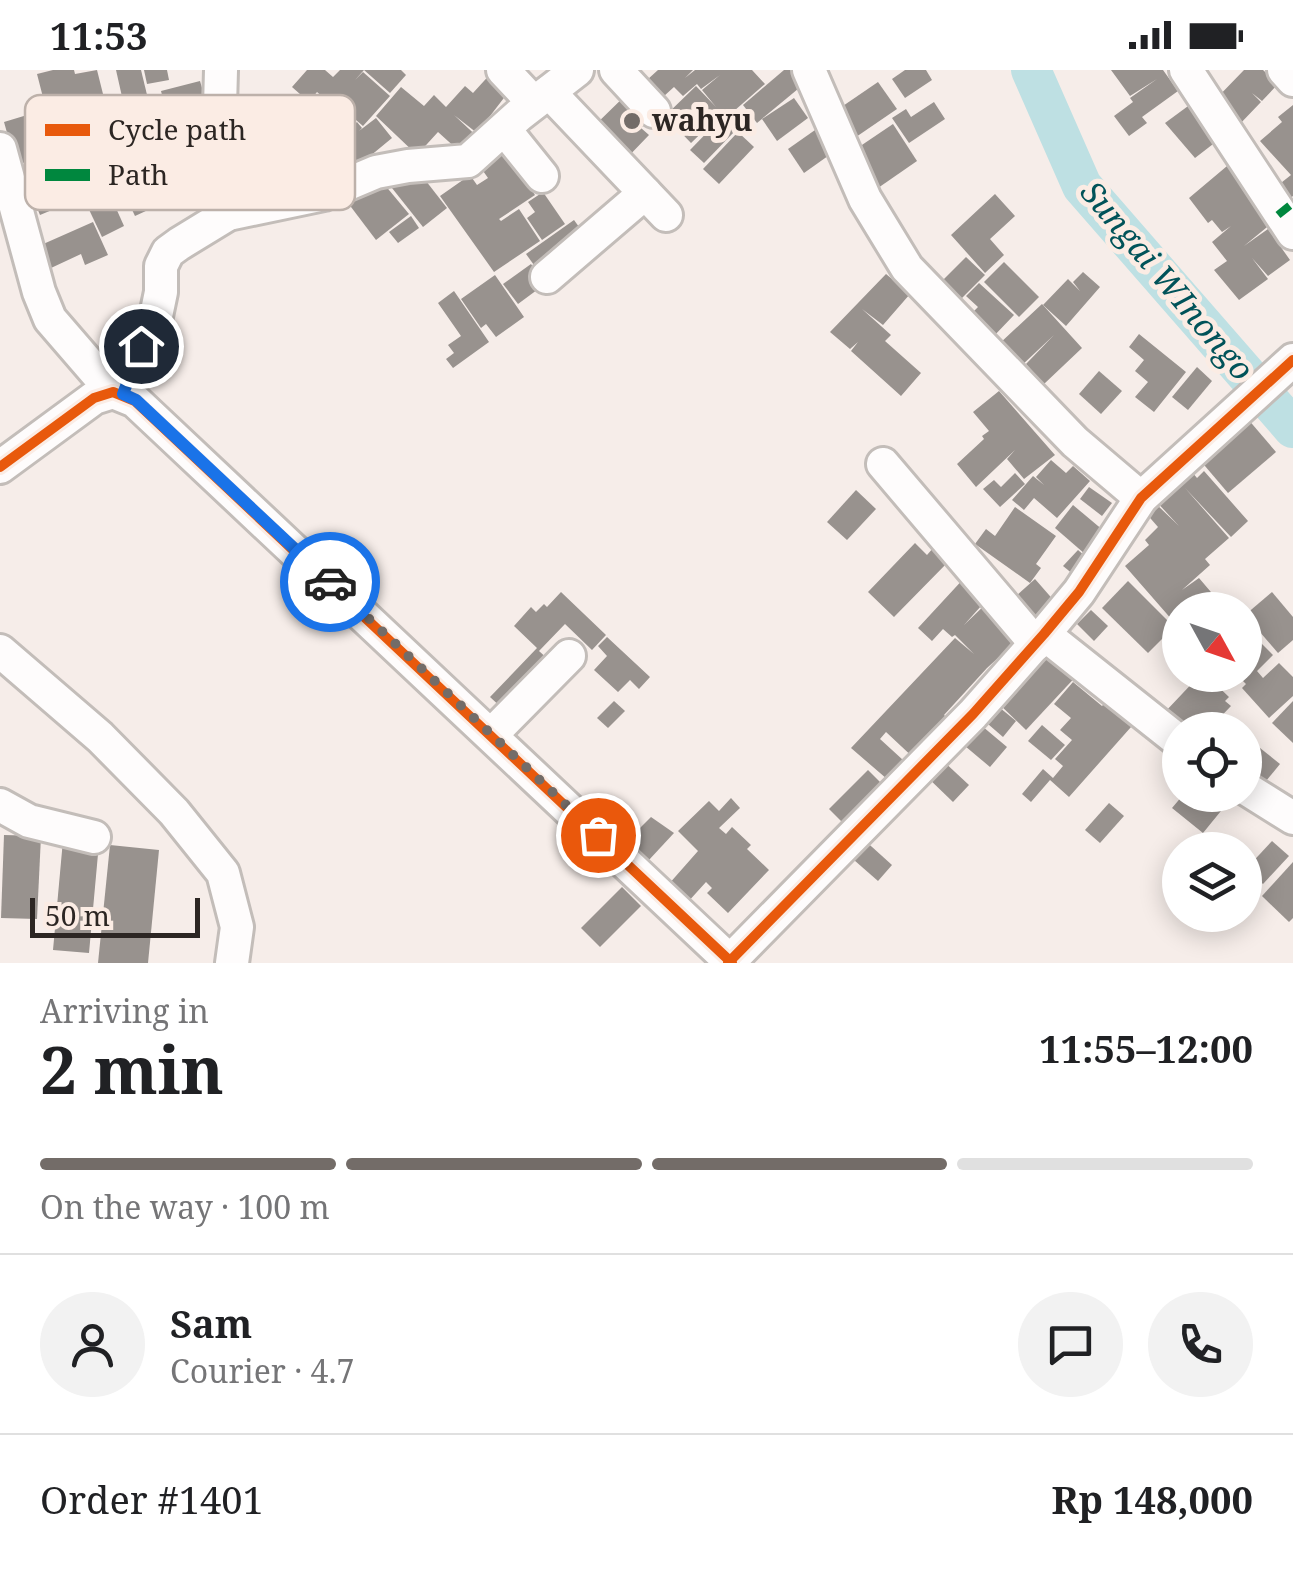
<!DOCTYPE html>
<html lang="en">
<head>
<meta charset="utf-8">
<style>
  body { margin:0; font-family:"Noto Serif",serif; background:#f2f2f2; color:#202124; height:100vh; display:flex; flex-direction:column; font-size:38px; white-space:nowrap }
  * { box-sizing:border-box; margin:0 }
  p { font-size:32px; color:#757577 }
  .icon { flex:none; width:55px; height:55px; fill:none; stroke:currentColor; stroke-width:2; stroke-linecap:round; stroke-linejoin:round }
  .map { position:relative; height:893px; overflow:hidden }
  .side { display:flex; flex-direction:column; background:#fff; flex:1 }
  .side>* { flex:none }
  .needle { width:65px; rotate:130deg }
  .fabs { position:absolute; left:1162px; top:522px; display:grid; gap:20px }
  .fabs a { display:grid; place-items:center; width:100px; height:100px; border-radius:50%; background:#fff; box-shadow:0 5px 25px #0003; font-size:50px }
  .scale { position:absolute; left:30px; bottom:25px; width:170px; box-sizing:border-box; padding-left:10px; border:5px solid #2c2623; border-top:0; font-size:28px; line-height:35px; white-space:nowrap; color:#2c2623; -webkit-text-stroke:8px #fbece4; paint-order:stroke }
  .pin { position:absolute; display:grid; place-items:center; width:85px; height:85px; color:#fff; margin:-42px; border:5px solid #fff; border-radius:50%; box-shadow:0 2px 10px #0007 }
  .courier { position:absolute; display:grid; place-items:center; width:100px; height:100px; margin:-50px; border:8px solid #1a73e8; border-radius:50%; background:#fff; color:#222; box-shadow:0 2px 12px #0007 }
  .summary em { font-style:normal; font-weight:700 }
  .summary div { display:flex; flex-direction:column-reverse }
  .summary { display:flex; align-items:center; justify-content:space-between; height:170px; padding:0 40px }
  h1 { font-size:65px; font-weight:700; line-height:75px }
  .bar { display:grid; grid-template-columns:repeat(4,1fr); gap:15px 10px; align-content:center; height:120px; padding:0 40px }
  .bar i { height:12px; border-radius:8px; background:#e0e0e0 }
  .bar .active { background:#736c68 }
  .bar p { grid-column:span 4 }
  .line { display:flex; align-items:center; gap:25px; padding:0 40px; border-top:2px solid #e0e0e0 }
  .line div { flex:1 }
  .round { display:grid; place-items:center; flex:none; width:105px; height:105px; border-radius:52px; background:#f2f2f2 }
  .status { display:flex; justify-content:space-between; align-items:center; height:70px; padding:0 50px; background:#fff; direction:ltr }
  .status svg { height:28px; fill:currentColor }
  .map>svg:first-child { display:block }
</style>
</head>
<body>
<div class="status"><b>11:53</b><svg viewBox="0 0 49 12"><path d="M0 12V9h3v3zM5 12V6h3v6zM10 12V3h3v9zM15 12V0h3v12zM26 1h20v11H26zM47 4h2v5h-2z"/></svg></div>
<div class="map">
<svg width="1293" height="893" viewBox="0 0 1293 893">
  <rect width="100%" height="100%" fill="#f6ede9"/>
  <g fill="none" stroke-linecap="round" stroke-linejoin="round">
    <path stroke="#bee0e3" stroke-width="40" d="M1031,0L1082,116L1293,358"/>
  </g>
  <g fill="#98928e">
    <path d="M53,0H74L75,4L97,0L103,24L46,39L37,4Z"/>
    <path d="M116,0H141L149,33L125,40Z"/>
    <path d="M144,0H167L169,10L147,14Z"/>
    <path d="M307,0H325L333,7L340,0H364L355,10L363,2L390,26L363,56L336,33L333,36L317,22L309,32L292,17Z"/>
    <path d="M364,0H401L406,5L390,23Z"/>
    <path d="M494,0L513,16L477,63L454,45L483,72L468,89L438,62L417,85L376,46L401,17L424,36L434,25L446,37L465,16L473,23Z"/>
    <path d="M658,0H693L685,8L695,0H752L765,14L726,48L722,43L691,73L665,46L696,16L716,37L702,20L720,5L701,19L697,14L683,26L674,17L653,36L637,19Z"/>
    <path d="M784,0H803L810,9L757,53L743,35Z"/>
    <path d="M905,0H926L932,10L905,28L892,9Z"/>
    <path d="M1111,0H1163L1178,21L1142,47L1147,53L1129,66L1114,46L1133,32L1130,28L1157,9L1130,26Z"/>
    <path d="M1244,0H1263L1278,14L1262,31L1252,23L1261,32L1237,57L1212,33Z"/>
    <path d="M200,11L216,66L163,81L154,47L167,44L161,21Z"/>
    <path d="M878,12L897,39L856,67L837,40Z"/>
    <path d="M631,20L655,44L641,58L649,65L623,92L590,60Z"/>
    <path d="M109,24L115,47L95,52L99,66L92,67L95,79L70,86L67,74L59,76L61,82L16,95L4,52L37,42L44,68L39,43Z"/>
    <path d="M794,28L808,48L777,71L762,49Z"/>
    <path d="M1199,28L1226,64L1195,88L1165,53Z"/>
    <path d="M934,32L945,49L909,73L892,48L906,39L911,47Z"/>
    <path d="M1293,35V126L1283,134L1272,120L1291,105L1260,71L1282,52L1278,47Z"/>
    <path d="M376,48L392,68L341,110L319,83L357,52L362,58L359,61Z"/>
    <path d="M721,48L735,61L704,93L690,80Z"/>
    <path d="M825,53L842,76L804,103L788,79Z"/>
    <path d="M893,54L917,91L878,118L853,81Z"/>
    <path d="M738,62L754,77L719,114L703,99Z"/>
    <path d="M505,81L535,125L499,149L501,151L519,139L540,171L494,202L440,126L470,105L477,115L488,108L481,98Z"/>
    <path d="M99,83L105,99L64,115L71,132L40,145L27,113Z"/>
    <path d="M1233,91L1272,153L1244,176L1268,159L1290,190L1268,206L1252,188L1268,209L1239,230L1214,200L1227,191L1212,172L1231,156L1222,162L1212,150L1208,153L1189,128Z"/>
    <path d="M419,102L447,138L423,157L388,113Z"/>
    <path d="M373,114H384L409,144L376,170L348,133Z"/>
    <path d="M107,118L124,156L102,167L84,129Z"/>
    <path d="M543,122L565,154L542,170L527,148L535,142L528,132Z"/>
    <path d="M139,123L148,140L135,146L127,129Z"/>
    <path d="M995,124L1015,146L990,169L1004,185L985,203L951,165Z"/>
    <path d="M411,146L419,158L398,173L389,162Z"/>
    <path d="M574,150L587,168L539,202L526,184Z"/>
    <path d="M93,152L108,185L85,195L81,184L51,198L41,175Z"/>
    <path d="M966,187L985,205L960,230L941,212Z"/>
    <path d="M1004,192L1039,227L1019,247L984,212Z"/>
    <path d="M531,194L545,214L518,234L503,214Z"/>
    <path d="M1083,202L1100,217L1066,256L1043,235L1068,209L1080,221L1073,212Z"/>
    <path d="M886,204L910,224L883,255L862,239L891,265L885,271L921,303L901,326L851,281L858,272L850,279L830,262Z"/>
    <path d="M495,205L524,247L496,267L486,254L481,258L461,229Z"/>
    <path d="M979,213L1014,245L992,268L969,246L978,237L966,226Z"/>
    <path d="M454,221L489,272L453,298L446,289L454,283L448,275L461,266L438,233Z"/>
    <path d="M1042,234L1082,278L1044,314L1026,294L1054,265L1020,297L999,274Z"/>
    <path d="M1139,264L1186,302L1154,342L1135,327L1148,312L1135,301L1144,290L1129,277Z"/>
    <path d="M1197,297L1212,311L1188,340L1172,327Z"/>
    <path d="M1099,301L1122,321L1101,344L1079,324Z"/>
    <path d="M999,321L1055,385L1024,409L1007,389L1015,380L976,417L957,394L984,369L982,366L989,361L973,342Z"/>
    <path d="M1247,348L1276,382L1228,423L1199,389Z"/>
    <path d="M1051,390L1066,403L1073,396L1090,411L1057,448L1034,428L1024,440L1012,430L1033,406L1044,415L1036,407Z"/>
    <path d="M1187,396L1197,408L1204,401L1248,451L1231,467L1185,418L1229,468L1205,489L1210,495L1182,520L1199,508L1216,528L1203,540H1180V559L1125,496L1149,475L1145,470L1158,457L1144,441L1154,432L1179,456L1153,428Z"/>
    <path d="M1015,403L1025,414L1000,437L983,419L994,410L1001,417Z"/>
    <path d="M1089,417L1112,433L1102,446L1080,429Z"/>
    <path d="M856,420L876,439L847,470L827,452Z"/>
    <path d="M1073,435L1104,461L1085,484L1055,458Z"/>
    <path d="M1015,437L1056,466L1036,494L1041,498L1030,513L975,474L986,459L995,466Z"/>
    <path d="M915,473L927,485L934,477L949,491L894,547L868,522Z"/>
    <path d="M1078,480L1093,493L1079,509L1063,496Z"/>
    <path d="M967,505L990,526L964,555L989,531L1031,572L1007,595L999,587L987,598L944,645L953,653L917,691L886,662L880,669L903,690L887,709L851,678L955,568L974,584L955,565L952,567L943,559L932,571L918,558Z"/>
    <path d="M1035,509L1056,533L1025,559L1005,536Z"/>
    <path d="M1128,511L1174,557L1148,583L1102,538Z"/>
    <path d="M561,522L606,565L592,580L565,554L539,581L550,591L504,640L490,627L537,578L514,556L531,537L536,542L544,534L547,537Z"/>
    <path d="M1272,522L1293,547V570L1278,583L1245,545Z"/>
    <path d="M1221,526L1235,540H1206Z"/>
    <path d="M1091,540L1108,556L1094,571L1077,554Z"/>
    <path d="M1245,550L1251,555L1247,559L1273,585L1257,601L1263,608L1279,593L1293,607V626L1269,648L1242,618L1246,614L1237,605H1245Z"/>
    <path d="M607,567L650,607L639,619L630,610L618,622L594,600L607,586L598,576Z"/>
    <path d="M1051,573L1081,601L1026,660L997,632Z"/>
    <path d="M1200,605H1206L1229,627L1225,631L1231,636L1208,660H1182L1164,643Z"/>
    <path d="M1073,612L1102,636L1106,632L1139,648L1069,727L1050,710L1031,732L1022,724L1043,699L1053,708L1063,696L1055,689L1072,670L1060,660L1071,648L1054,634Z"/>
    <path d="M614,631L625,641L608,658L597,648Z"/>
    <path d="M1293,631V673L1272,653Z"/>
    <path d="M994,633L1016,651L1003,667L981,648Z"/>
    <path d="M976,651L1007,677L990,697L959,671Z"/>
    <path d="M1042,655L1065,675L1051,690L1028,671Z"/>
    <path d="M1255,674L1280,694L1257,722L1245,713V686Z"/>
    <path d="M941,689L969,715L953,732L925,705Z"/>
    <path d="M868,700L885,717L846,756L829,739Z"/>
    <path d="M1183,725H1223L1218,730L1225,736L1203,763L1172,738Z"/>
    <path d="M731,728L740,738L719,758L726,764L732,757L751,775L747,779L769,800L728,843L707,823L712,818L706,812L687,833L668,815L698,781L678,761L709,731L719,741Z"/>
    <path d="M1109,733L1124,746L1100,773L1085,760Z"/>
    <path d="M651,747L674,763L648,791L627,771Z"/>
    <path d="M4,765L41,766L37,849L1,848Z"/>
    <path d="M861,767L892,795L878,811L846,783Z"/>
    <path d="M63,770L99,773L89,883L53,880Z"/>
    <path d="M1272,771L1289,786L1263,814L1246,799Z"/>
    <path d="M110,775L159,780L148,893H98Z"/>
    <path d="M1293,792V848L1289,852L1262,826Z"/>
    <path d="M1250,810L1261,819L1245,837V817Z"/>
    <path d="M622,817L641,836L600,877L581,858Z"/>
  </g>
  <g fill="none" stroke-linecap="round" stroke-linejoin="round">
    <defs>
      <g id="minor">
        <path d="M221,0L220,37L228,144"/>
        <path d="M503,0L534,33"/>
        <path d="M616,0L654,41"/>
        <path d="M809,0L865,129L907,198L1075,372L1141,428"/>
        <path d="M1186,0L1293,163"/>
        <path d="M1284,0L1293,10"/>
        <path d="M549,22L666,145"/>
        <path d="M505,60L542,106"/>
        <path d="M0,79L39,222L50,249L113,322"/>
        <path d="M547,207L645,123"/>
        <path d="M123,324L127,306L156,246L161,222V196L168,182L179,174L228,144L324,124L376,102L408,96L468,91L519,45L577,0"/>
        <path d="M883,394L1036,574"/>
        <path d="M0,397L94,328L113,322L135,331L732,893"/>
        <path d="M1044,564L1180,672"/>
        <path d="M0,581L100,667L174,742L223,803L237,857L232,893"/>
        <path d="M492,664L569,586"/>
        <path d="M1245,718L1293,748"/>
        <path d="M0,735L29,751L94,767"/>
        <path d="M728,893L973,644L1044,564L1079,522L1141,428L1293,290"/>
      </g>
    </defs>
    <use href="#minor" stroke="#c3bdb9" stroke-width="38"/>
    <use href="#minor" stroke="#fefcfc" stroke-width="32"/>
    <path stroke="#00873e" stroke-width="8" stroke-dasharray="15 8" stroke-linecap="butt" d="M1278,145L1293,133"/>
    <defs>
      <g id="cycleway">
        <path d="M0,397L94,328L113,322L135,331L732,893"/>
        <path d="M728,893L973,644L1044,564L1079,522L1141,428L1293,290"/>
      </g>
    </defs>
    <use href="#cycleway" stroke="#fbece4" stroke-width="16"/>
    <use href="#cycleway" stroke="#e8590c" stroke-width="10"/>
  </g>
  <g fill="none" stroke-linecap="round" stroke-linejoin="round">
    <path stroke="#736c68" stroke-width="10" stroke-dasharray="0 18" d="M330,512L598,765"/>
    <path stroke="#1a73e8" stroke-width="12" d="M141,276L123,324L136,330L330,512"/>
  </g>
  <circle fill="#736c68" stroke="#fbece4" stroke-width="4" cx="632" cy="51" r="10"/>
  <g text-anchor="middle" stroke-width="10" stroke-linejoin="round" paint-order="stroke">
    <g font-size="30" font-weight="bold" fill="#2c2623" stroke="#fbece4" text-anchor="start">
      <text x="652" y="61">wahyu</text>
    </g>
    <g font-size="32" font-style="italic" fill="#015359" stroke="#fbece4">
      <text transform="translate(1167 211) rotate(50)" y="11">Sungai WInongo</text>
    </g>
  </g>
  <rect x="25" y="25" width="330" height="115" rx="15" fill="#fbece4" stroke="#bdb1aa" stroke-width="2.5"/>
  <rect x="45" y="54" width="45" height="12" fill="#e8590c"/>
  <rect x="45" y="99" width="45" height="12" fill="#00873e"/>
  <g font-size="28" fill="#2c2623">
    <text x="108" y="70">Cycle path</text>
    <text x="108" y="115">Path</text>
  </g>
</svg>
<div class="fabs">
<a><svg class="needle" viewBox="-14 -14 28 28"><path d="M0-13l5 13h-10z" fill="#e53935"/><path d="M0 13l5-13h-10z" fill="#757577"/></svg></a>
<a><svg class="icon" aria-label="locate" viewBox="0 0 24 24"><circle cx="12" cy="12" r="6"/><path d="M12 2v4M12 18v4M2 12h4M18 12h4"/></svg></a>
<a><svg class="icon" aria-label="layers" viewBox="0 0 24 24"><path d="M12 4l9 5-9 5-9-5zM3 14l9 5 9-5"/></svg></a>
</div>
<div class="scale">50 m</div>
<div class="pin" style="left:598px;top:765px;background:#ea580c"><svg class="icon" aria-label="bag" viewBox="0 0 24 24"><path d="M5 8h14l-1 12H6zM9 8a3 3 0 0 1 6 0"/></svg></div>
<div class="pin" style="left:141px;top:276px;background:#1f2937"><svg class="icon" aria-label="home" viewBox="0 0 24 24"><path d="M3 11l9-7 9 7M6 9v11h12V9"/></svg></div>
<div class="courier" style="left:330px;top:512px"><svg class="icon" aria-label="car" viewBox="0 0 24 24"><path d="M5 17H2v-5l4-1 3-4h7l3 4 3 1v5h-3M9 17h6M6 11h13"/><circle cx="7" cy="17" r="2"/><circle cx="17" cy="17" r="2"/></svg></div>
</div>
<section class="side">
<div class="summary"><div><h1>2 min</h1><p>Arriving in</p></div><em>11:55–12:00</em></div>
<div class="bar"><i class="active"></i><i class="active"></i><i class="active"></i><i></i><p>On the way · 100 m</p></div>
<div class="line" style="height:180px"><a class="round"><svg class="icon" aria-label="person" viewBox="0 0 24 24"><circle cx="12" cy="8" r="4"/><path d="M4 21q1-7 8-7t8 7"/></svg></a><div><b>Sam</b><p>Courier · 4.7</p></div><a class="round"><svg class="icon" aria-label="chat" viewBox="0 0 24 24"><path d="M4 5h16v11H9l-5 4z"/></svg></a><a class="round"><svg class="icon" aria-label="phone" viewBox="0 0 24 24"><path d="M5 4h4l2 5-3 2q2 4 5 5l2-3 5 2v4C11 20 4 13 5 4z"/></svg></a></div>
<div class="line" style="height:130px"><div>Order #1401</div><b>Rp 148,000</b></div>
</section>
</body>
</html>
